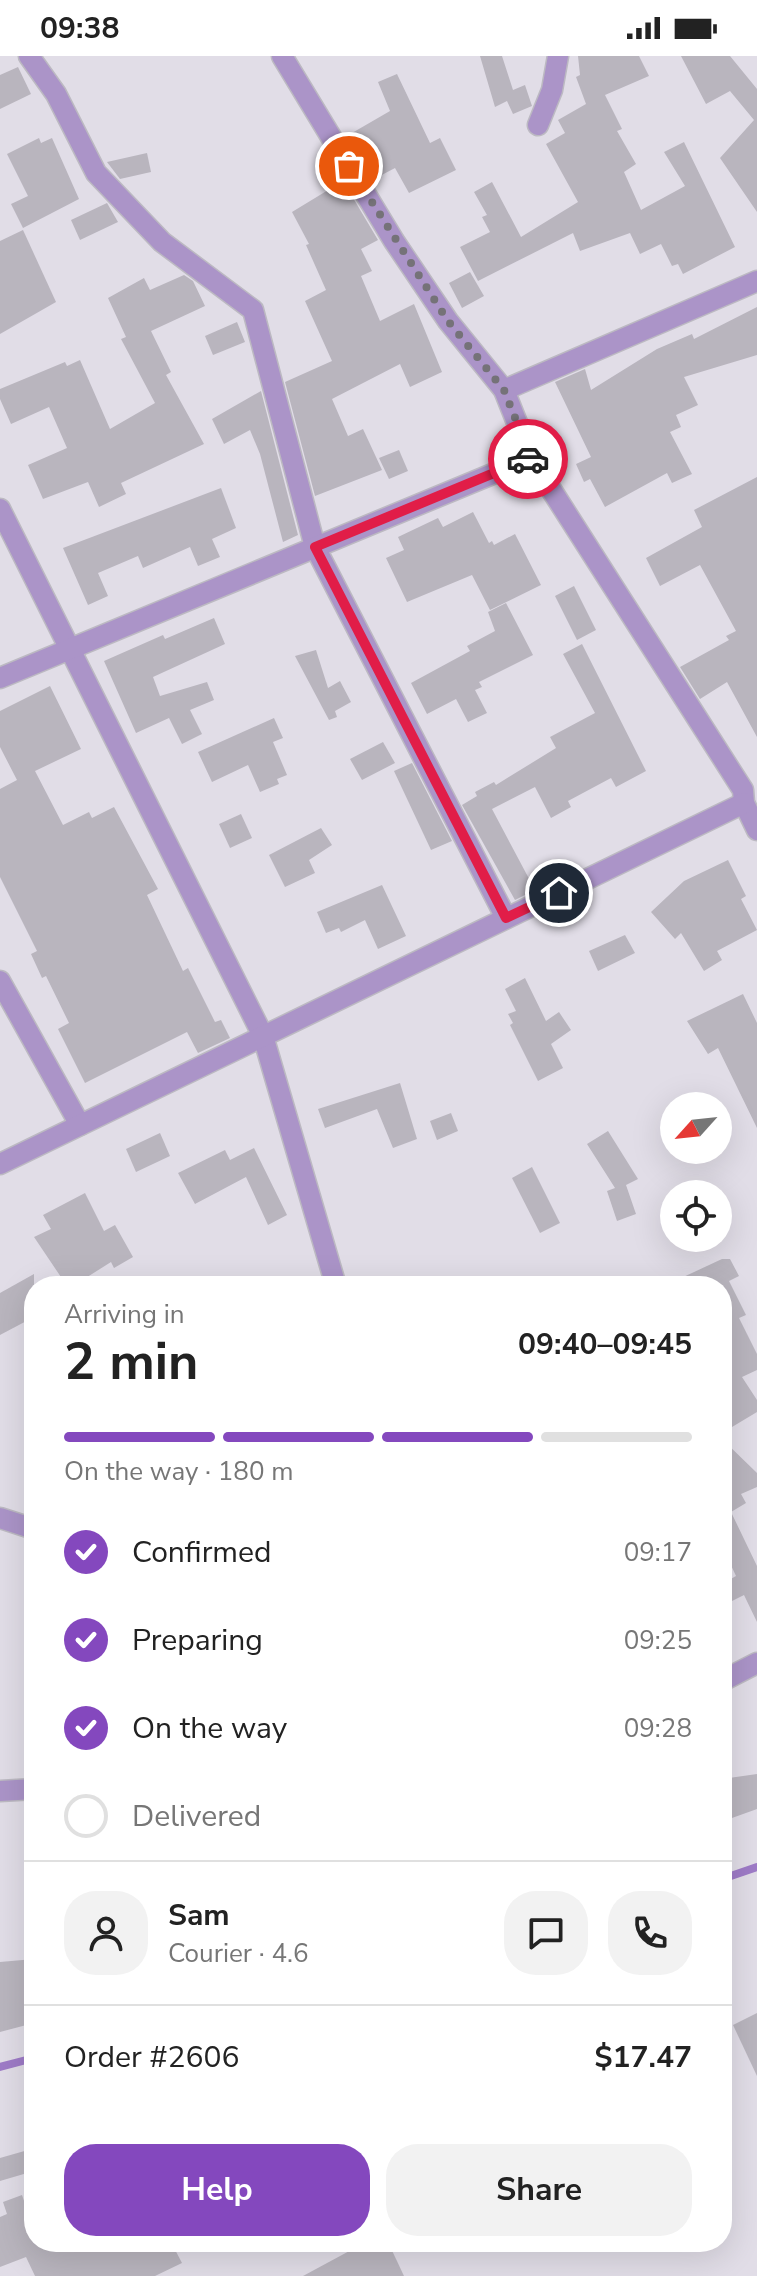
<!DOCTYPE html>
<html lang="en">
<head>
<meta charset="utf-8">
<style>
  body { margin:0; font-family:"Nunito Sans",sans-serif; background:#f2f2f2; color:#222; height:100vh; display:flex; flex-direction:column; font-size:30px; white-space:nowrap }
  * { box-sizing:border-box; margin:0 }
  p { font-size:26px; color:#767676 }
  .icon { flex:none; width:44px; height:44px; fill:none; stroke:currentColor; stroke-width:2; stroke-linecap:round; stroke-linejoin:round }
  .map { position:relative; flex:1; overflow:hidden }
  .drawer { position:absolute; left:24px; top:1220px; width:708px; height:976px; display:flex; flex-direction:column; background:#fff; border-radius:32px; box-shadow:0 8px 32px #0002 }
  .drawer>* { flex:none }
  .needle { width:52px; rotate:243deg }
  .buttons { position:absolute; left:660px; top:1036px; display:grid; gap:16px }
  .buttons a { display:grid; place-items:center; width:72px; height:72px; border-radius:50%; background:#fff; box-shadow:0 8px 32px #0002; font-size:40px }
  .pin { position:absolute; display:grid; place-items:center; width:68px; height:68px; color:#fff; margin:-34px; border:4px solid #fff; border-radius:50%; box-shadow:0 2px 8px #0007 }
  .courier { position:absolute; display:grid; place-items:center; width:80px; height:80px; margin:-40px; border:6px solid #e11d48; border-radius:50%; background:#fff; color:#222; box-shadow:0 2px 10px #0007 }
  .overview em { font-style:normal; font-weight:700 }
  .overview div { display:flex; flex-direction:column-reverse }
  .overview { display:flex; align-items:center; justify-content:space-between; height:136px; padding:0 40px }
  h1 { font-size:52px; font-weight:700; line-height:60px }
  .bar { display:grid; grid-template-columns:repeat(4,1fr); gap:12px 8px; align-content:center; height:96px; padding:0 40px }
  .bar i { height:10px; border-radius:6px; background:#e0e0e0 }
  .bar .current { background:#8448be }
  .bar p { grid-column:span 4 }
  .line { display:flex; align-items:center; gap:20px; padding:0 40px; border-top:2px solid #e0e0e0 }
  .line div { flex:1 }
  .round { display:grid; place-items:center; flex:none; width:84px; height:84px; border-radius:32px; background:#f2f2f2 }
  ol { padding:0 40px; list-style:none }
  li { display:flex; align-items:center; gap:24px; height:88px }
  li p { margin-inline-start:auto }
  li .icon { padding:8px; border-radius:50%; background:#8448be; color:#fff; stroke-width:4 }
  li:last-child { color:#767676 }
  li i { width:44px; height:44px; border:4px solid #e0e0e0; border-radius:50% }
  .action { display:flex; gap:16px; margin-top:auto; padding:16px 40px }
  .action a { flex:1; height:92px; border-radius:32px; background:#8448be; color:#fff; font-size:32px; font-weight:700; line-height:92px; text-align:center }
  .action a+a { background:#f2f2f2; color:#222 }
  .status { display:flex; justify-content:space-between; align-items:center; height:56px; padding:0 40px; background:#fff; direction:ltr }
  .status svg { height:22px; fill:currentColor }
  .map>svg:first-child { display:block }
</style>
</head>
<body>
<div class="status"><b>09:38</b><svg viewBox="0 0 49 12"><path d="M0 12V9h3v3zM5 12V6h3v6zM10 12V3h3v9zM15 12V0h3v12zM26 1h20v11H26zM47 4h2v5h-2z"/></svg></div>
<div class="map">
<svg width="757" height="2220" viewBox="0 0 757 2220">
  <rect width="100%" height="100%" fill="#e1dde7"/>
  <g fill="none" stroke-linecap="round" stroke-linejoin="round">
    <g stroke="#9e7bc7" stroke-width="8">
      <path d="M722,1823L757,1811"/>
      <path d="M0,2011L34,2002"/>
    </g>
  </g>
  <g fill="#b9b5be">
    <path d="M480,0H502L513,34L525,29L532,50L513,58L507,45L495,51Z"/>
    <path d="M578,0H639L649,20L605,39L622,73L617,75L636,108L624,116L641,154L685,130L664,96L684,86L735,191L683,218L678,208L672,210L661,188L640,198L630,177L580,195L573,177L478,225L460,191L490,176L482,161L487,159L474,136L492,126L521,181L578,146L546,88L565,77L558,64L586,48L576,21L580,19Z"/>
    <path d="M681,0H730L757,33V156L720,102L754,64L730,35L706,48Z"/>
    <path d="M18,11L31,38L0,53V19Z"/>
    <path d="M397,18L430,87L440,82L456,114L409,137L395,112L376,122L352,77L390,55L378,26Z"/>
    <path d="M39,82L41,87L52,82L79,143L23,172L11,148L28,140L7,98Z"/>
    <path d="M147,97L151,116L120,123L107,106Z"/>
    <path d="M343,125L378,184L361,193L372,215L361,220L380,265L414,248L442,316L410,331L400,308L332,343L348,380L363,373L382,414L315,440L285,326L332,305L305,245L326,234L306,189L309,188L292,156Z"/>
    <path d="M107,147L118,166L80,184L71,164Z"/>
    <path d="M23,174L56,246L0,278V185Z"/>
    <path d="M470,216L484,240L462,252L449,227Z"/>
    <path d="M184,219L193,225L205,250L151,275L171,316L166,319L204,388L121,427L126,438L99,451L88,426L43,443L28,409L67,392L49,351L11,368L0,343V333L65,306L67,310L80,304L110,373L155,347L121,283L126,281L108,242L144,222L150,234Z"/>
    <path d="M757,251V299L684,321L698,349L676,359L681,371L670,376L692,418L672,427L667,417L605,451L590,423L584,426L576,408L591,401L555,326L585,313L591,334L657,293L692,278L694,283Z"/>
    <path d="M237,266L245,286L213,299L205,280Z"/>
    <path d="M261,335L298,479L283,486L260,398L250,374L224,388L212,363Z"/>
    <path d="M399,394L408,415L389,423L379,402Z"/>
    <path d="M757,421V681L727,626L700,643L680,611L729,584L726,580L736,575L700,509L660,530L646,502L702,471L694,454Z"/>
    <path d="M221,432L236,472L212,483L220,501L198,510L190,491L143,512L138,500L98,517L108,540L88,549L63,492Z"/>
    <path d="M473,456L489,487L492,485L494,489L515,478L541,529L490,554L472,519L407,546L386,502L404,494L398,481L438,462L443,471Z"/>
    <path d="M574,530L596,574L577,584L555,540Z"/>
    <path d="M506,547L533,599L479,626L482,631L475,634L487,657L468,666L456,643L427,658L411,627L470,595L467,590L495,575L488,556Z"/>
    <path d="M214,562L225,588L153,621L160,640L207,626L214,644L190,654L202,678L182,688L169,662L136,677L104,605L163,579L165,583Z"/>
    <path d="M582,588L646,715L616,731L611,722L568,745L571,751L551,762L535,731L492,753L535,834L515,844L462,749L477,740L475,736L494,726L496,729L556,692L550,681L595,657L563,598Z"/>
    <path d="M316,594L328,632L340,625L351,646L335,655L337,661L329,664L295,600Z"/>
    <path d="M50,630L81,693L35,715L63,769L89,756L92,762L114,751L158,833L147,839L183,915L188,912L215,966L221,964L230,982L198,997L187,976L85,1027L58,973L69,967L46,920L42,922L31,898L37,895L0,821V733L17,724L0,691V655Z"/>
    <path d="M274,662L283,682L273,686L287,719L277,723L279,728L260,736L248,709L212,726L198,696Z"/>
    <path d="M383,686L395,707L362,724L350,703Z"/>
    <path d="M412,707L452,785L431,794L394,715Z"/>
    <path d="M241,758L252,782L230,792L219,768Z"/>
    <path d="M321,772L332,789L309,804L315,817L285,831L269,799Z"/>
    <path d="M728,804L746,840L741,843L757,874L717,895L722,904L704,915L681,877L675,883L651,856L684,825Z"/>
    <path d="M382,829L406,880L378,893L365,864L341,876L339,872L326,877L317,856Z"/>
    <path d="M625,879L635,897L598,915L589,895Z"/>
    <path d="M525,922L546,965L559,956L571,974L551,988L563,1012L538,1025L510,969L513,967L508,958L516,955L505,933Z"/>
    <path d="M743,938L757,967V1072L718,992L708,998L687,965Z"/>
    <path d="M400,1027L417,1083L393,1092L377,1053L325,1072L318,1053Z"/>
    <path d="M451,1057L458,1075L437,1084L430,1065Z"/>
    <path d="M608,1075L638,1123L626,1129L636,1158L617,1165L607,1135L615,1132L587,1088Z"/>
    <path d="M160,1077L170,1100L136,1116L126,1093Z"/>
    <path d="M254,1092L287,1159L268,1169L246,1121L195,1148L178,1117L225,1094L230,1104Z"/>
    <path d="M532,1111L560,1167L540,1177L512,1122Z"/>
    <path d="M85,1137L104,1175L115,1169L133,1201L114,1212L111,1206L73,1230H67L34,1181L51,1173L43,1159Z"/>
    <path d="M722,1203H730L739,1220L729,1225L746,1259L739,1262L757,1298V1314L742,1321L757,1344V1356L722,1377V1230H664Z"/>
    <path d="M34,1218V1261L0,1279V1237Z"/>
    <path d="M722,1383L757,1417V1431L741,1438L746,1447L731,1456L757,1510V1566L744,1539L730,1546L722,1528L736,1520L722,1490Z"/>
    <path d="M757,1718V1753L732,1762L722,1736V1723Z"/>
    <path d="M34,1903V1967L0,1976V1906Z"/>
    <path d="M757,1957V2020L733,1969Z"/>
    <path d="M28,2094L34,2115L0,2125V2102Z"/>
    <path d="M22,2139L34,2174V2186H171L182,2207L155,2220H35L26,2201L0,2211V2161L7,2158L3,2146Z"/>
    <path d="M366,2186H388L404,2220H303Z"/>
  </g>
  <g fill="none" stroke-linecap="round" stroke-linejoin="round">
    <defs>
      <g id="minor">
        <path d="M29,0L56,38L96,117L162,186L253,254L315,491L506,862"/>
        <path d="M282,0L394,185L448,265L504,334L531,402L743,734L744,747L757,774"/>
        <path d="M538,69L552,34L558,0"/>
        <path d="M504,334L757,225"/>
        <path d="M0,453L263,980L336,1230"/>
        <path d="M0,622L531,402"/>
        <path d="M0,925L80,1069"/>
        <path d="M0,1108L744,747"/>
        <path d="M0,1462L34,1473"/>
        <path d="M722,1625L757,1607"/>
        <path d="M0,1735L34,1733"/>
      </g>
    </defs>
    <use href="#minor" stroke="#bcb9c2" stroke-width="23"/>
    <use href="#minor" stroke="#ab94c8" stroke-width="20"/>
  </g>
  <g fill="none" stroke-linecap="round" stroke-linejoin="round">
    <path stroke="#757278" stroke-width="8" stroke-dasharray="0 14.4" d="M349,110L448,265L504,334L531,402L528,403"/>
    <path stroke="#e11d48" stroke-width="10" d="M528,403L315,491L506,862L559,837"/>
  </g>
</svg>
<div class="buttons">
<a><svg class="needle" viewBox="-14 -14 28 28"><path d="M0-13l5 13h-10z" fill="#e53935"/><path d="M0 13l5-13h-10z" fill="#767676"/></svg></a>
<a><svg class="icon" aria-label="locate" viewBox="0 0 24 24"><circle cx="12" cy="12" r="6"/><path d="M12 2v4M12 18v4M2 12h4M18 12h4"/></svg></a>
</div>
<div class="pin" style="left:349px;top:110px;background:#ea580c"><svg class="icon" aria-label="bag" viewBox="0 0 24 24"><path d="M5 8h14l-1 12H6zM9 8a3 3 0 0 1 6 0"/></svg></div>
<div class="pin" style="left:559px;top:837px;background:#1f2937"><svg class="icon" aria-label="home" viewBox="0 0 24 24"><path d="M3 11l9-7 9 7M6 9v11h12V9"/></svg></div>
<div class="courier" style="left:528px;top:403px"><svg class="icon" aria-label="car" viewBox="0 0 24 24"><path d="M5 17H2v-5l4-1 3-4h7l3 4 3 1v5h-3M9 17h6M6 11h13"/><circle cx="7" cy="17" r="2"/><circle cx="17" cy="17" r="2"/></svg></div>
<section class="drawer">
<div class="overview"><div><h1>2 min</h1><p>Arriving in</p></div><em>09:40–09:45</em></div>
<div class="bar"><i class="current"></i><i class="current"></i><i class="current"></i><i></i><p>On the way · 180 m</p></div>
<ol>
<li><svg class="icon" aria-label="check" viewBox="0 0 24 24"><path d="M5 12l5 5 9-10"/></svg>Confirmed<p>09:17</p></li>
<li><svg class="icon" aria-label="check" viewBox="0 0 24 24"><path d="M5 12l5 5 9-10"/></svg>Preparing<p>09:25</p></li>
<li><svg class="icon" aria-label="check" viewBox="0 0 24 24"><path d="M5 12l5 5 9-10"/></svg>On the way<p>09:28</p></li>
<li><i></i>Delivered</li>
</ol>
<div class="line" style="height:144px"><a class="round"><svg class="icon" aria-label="person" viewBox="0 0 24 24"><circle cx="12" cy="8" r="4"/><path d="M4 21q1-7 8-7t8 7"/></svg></a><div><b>Sam</b><p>Courier · 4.6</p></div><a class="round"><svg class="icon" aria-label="chat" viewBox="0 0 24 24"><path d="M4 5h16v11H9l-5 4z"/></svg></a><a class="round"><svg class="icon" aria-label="phone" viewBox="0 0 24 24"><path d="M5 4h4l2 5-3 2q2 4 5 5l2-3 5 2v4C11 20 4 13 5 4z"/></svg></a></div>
<div class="line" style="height:104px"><div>Order #2606</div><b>$17.47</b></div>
<div class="action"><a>Help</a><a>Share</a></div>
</section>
</div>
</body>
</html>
